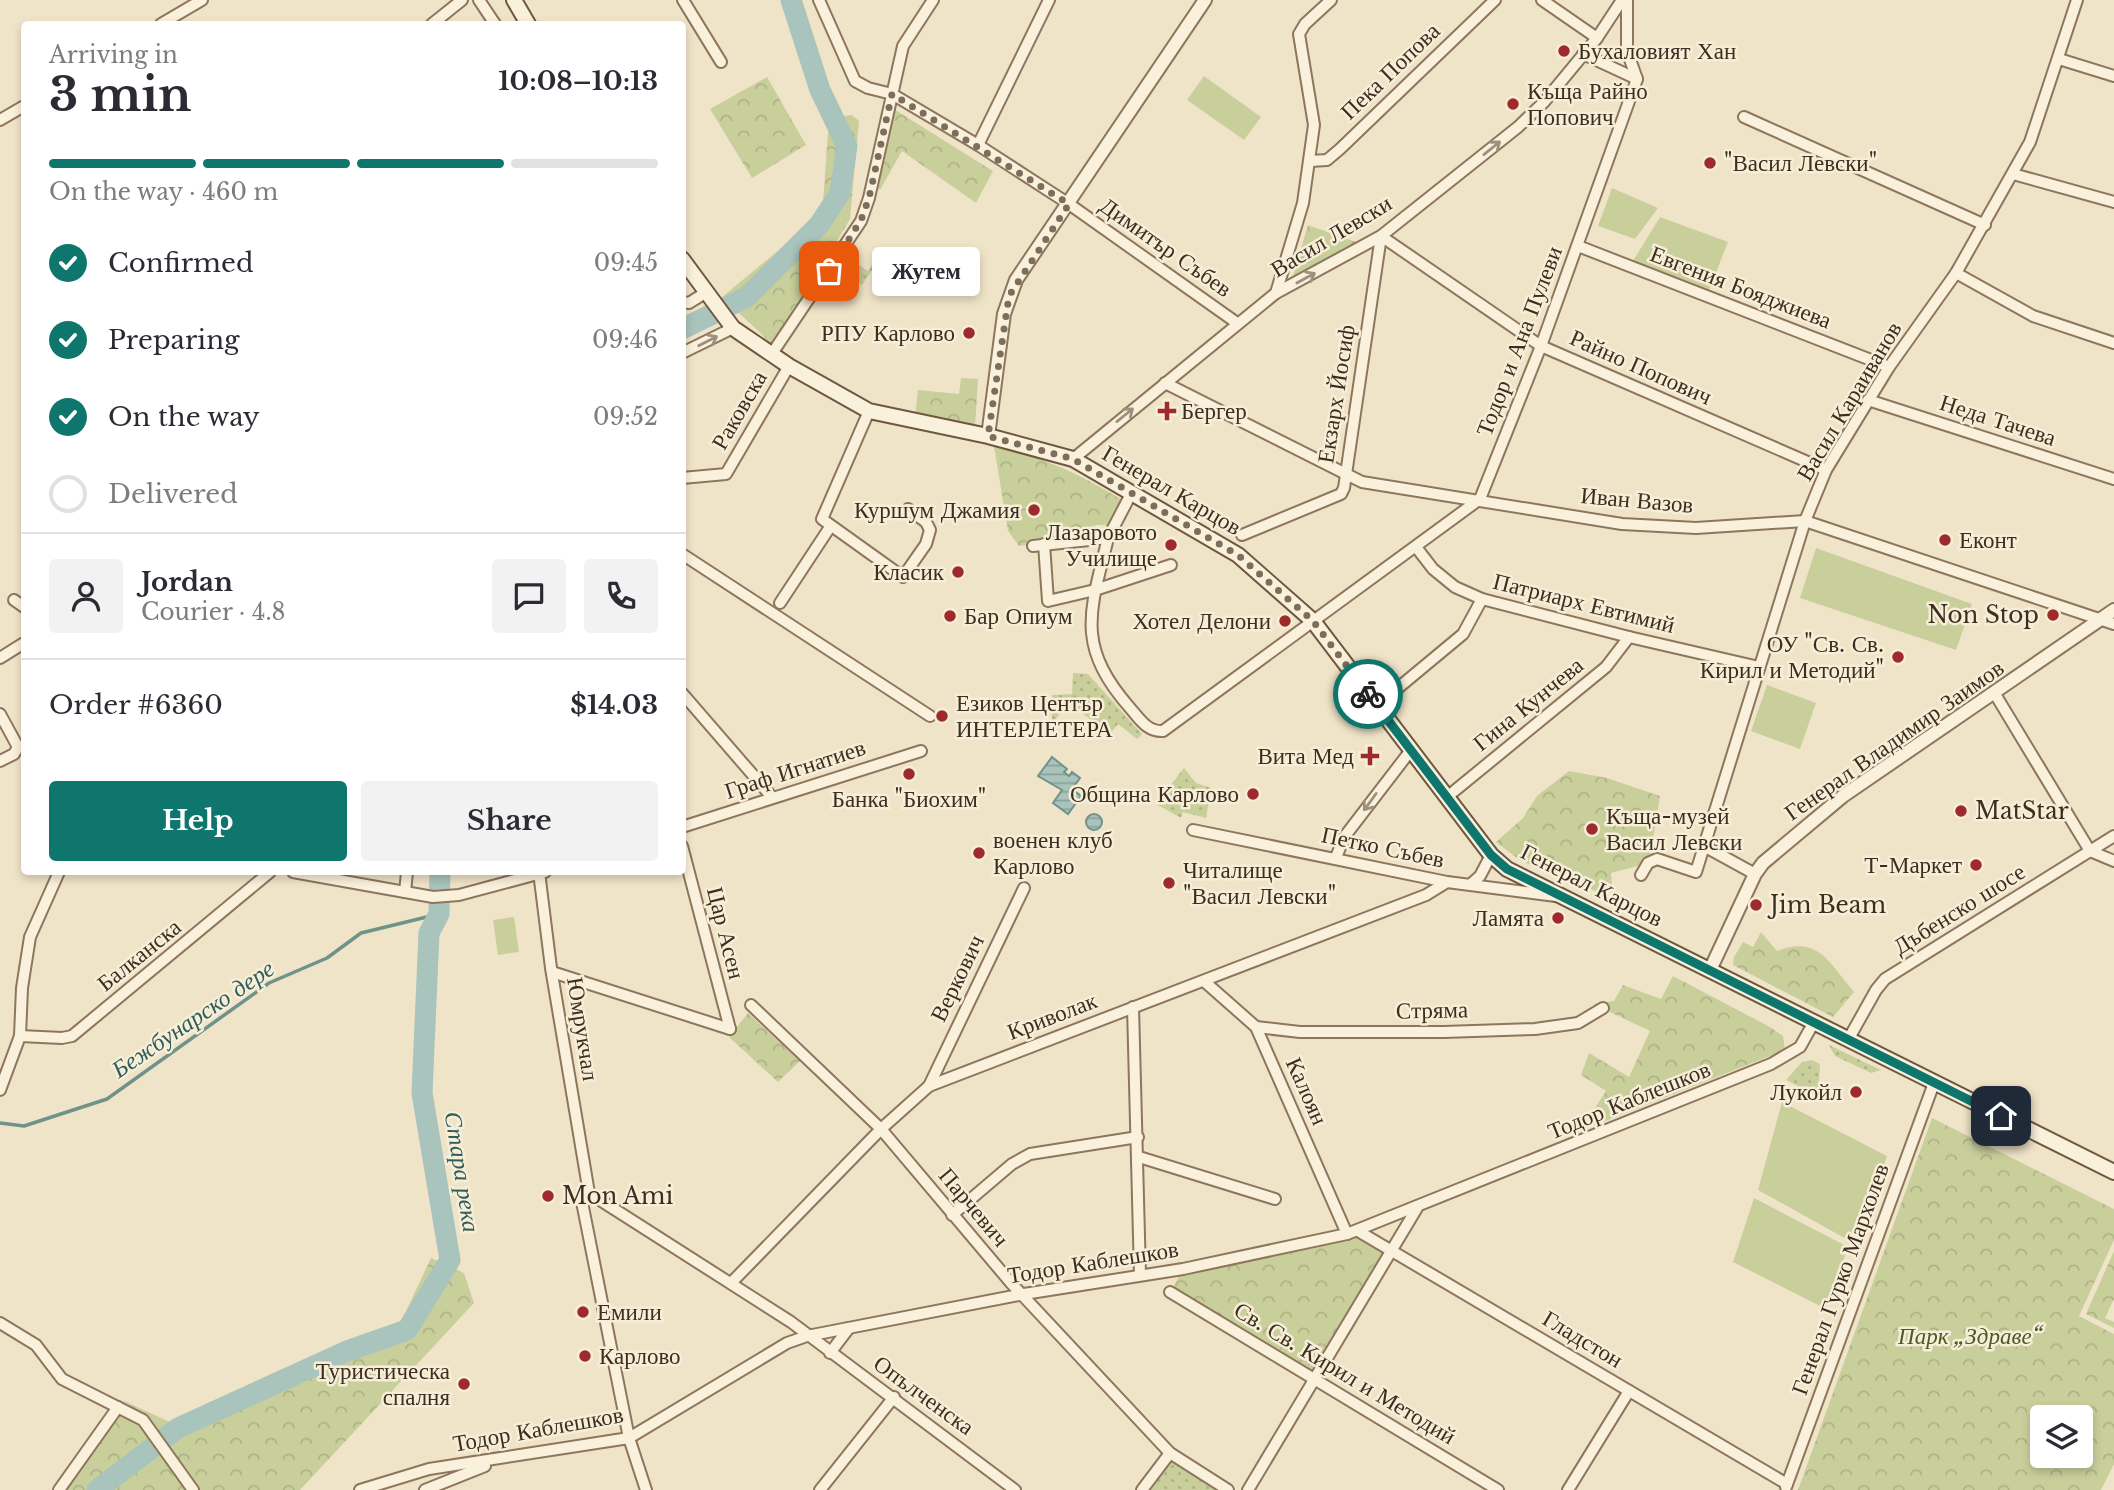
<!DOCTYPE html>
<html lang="en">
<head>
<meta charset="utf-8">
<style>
  body { margin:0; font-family:"Libre Baskerville",serif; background:#f2f2f3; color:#2b2b33; height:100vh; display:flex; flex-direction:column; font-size:26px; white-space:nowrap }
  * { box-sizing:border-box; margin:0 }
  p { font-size:23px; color:#7c7c81 }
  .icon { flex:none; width:38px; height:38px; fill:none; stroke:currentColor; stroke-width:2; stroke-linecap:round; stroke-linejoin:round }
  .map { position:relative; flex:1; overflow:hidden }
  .drawer { position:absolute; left:21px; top:21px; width:665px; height:854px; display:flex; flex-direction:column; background:#fff; border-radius:7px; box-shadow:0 4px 10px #0003 }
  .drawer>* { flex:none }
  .buttons { position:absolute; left:2030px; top:1405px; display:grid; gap:14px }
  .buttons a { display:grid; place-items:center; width:63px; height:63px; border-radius:7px; background:#fff; box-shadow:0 4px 10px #0003; font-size:35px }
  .pin { position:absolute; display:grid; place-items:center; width:60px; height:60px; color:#fff; margin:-30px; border-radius:14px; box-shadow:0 4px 10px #0006 }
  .courier { position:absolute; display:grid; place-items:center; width:70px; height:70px; margin:-35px; border:5px solid #0f766e; border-radius:50%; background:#fff; color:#222; box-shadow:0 2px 9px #0007 }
  .bubble { position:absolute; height:49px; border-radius:7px; background:#fff; box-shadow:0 4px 10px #0003; font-size:23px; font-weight:800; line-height:49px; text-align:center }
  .headline em { font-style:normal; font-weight:800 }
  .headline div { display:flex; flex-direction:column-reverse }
  .headline { display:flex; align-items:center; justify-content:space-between; height:119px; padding:0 28px }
  h1 { font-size:46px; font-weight:800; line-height:52px }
  .bar { display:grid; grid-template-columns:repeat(4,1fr); gap:10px 7px; align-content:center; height:84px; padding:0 28px }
  .bar i { height:9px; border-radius:5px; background:#e1e1e2 }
  .bar .selected { background:#0f766e }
  .bar p { grid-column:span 4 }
  .line { display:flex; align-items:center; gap:18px; padding:0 28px; border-top:2px solid #e1e1e2 }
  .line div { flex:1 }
  .round { display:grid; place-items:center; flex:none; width:74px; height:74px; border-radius:7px; background:#f2f2f3 }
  ol { padding:0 28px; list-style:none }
  li { display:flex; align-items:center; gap:21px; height:77px }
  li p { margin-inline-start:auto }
  li .icon { padding:7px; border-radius:50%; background:#0f766e; color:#fff; stroke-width:4 }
  li:last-child { color:#7c7c81 }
  li i { width:38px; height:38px; border:4px solid #e1e1e2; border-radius:50% }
  .action { display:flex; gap:14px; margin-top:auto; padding:14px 28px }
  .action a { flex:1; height:80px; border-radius:7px; background:#0f766e; color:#fff; font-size:28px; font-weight:800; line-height:80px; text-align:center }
  .action a+a { background:#f2f2f3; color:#2b2b33 }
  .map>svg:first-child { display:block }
</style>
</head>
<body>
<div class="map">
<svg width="2114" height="1490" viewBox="0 0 2114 1490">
  <defs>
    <pattern id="grass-dots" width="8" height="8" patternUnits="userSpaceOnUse" patternTransform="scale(1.75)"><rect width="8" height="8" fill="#c9cf9b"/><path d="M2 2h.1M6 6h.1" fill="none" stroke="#aeb285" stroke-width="1.8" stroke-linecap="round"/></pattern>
    <pattern id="park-crowns" width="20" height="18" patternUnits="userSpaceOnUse" patternTransform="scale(1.75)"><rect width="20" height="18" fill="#c9cf9b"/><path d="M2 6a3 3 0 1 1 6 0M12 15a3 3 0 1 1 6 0" fill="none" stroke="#aeb285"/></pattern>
    <pattern id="water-rules" width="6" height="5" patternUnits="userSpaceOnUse" patternTransform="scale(1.75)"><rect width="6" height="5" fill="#a9c4bc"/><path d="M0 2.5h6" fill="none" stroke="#8ba098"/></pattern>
  </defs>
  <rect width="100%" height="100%" fill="#f0e4c8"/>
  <g fill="url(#grass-dots)">
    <path d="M877,256L880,258L862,285L842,272L851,260L868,271Z"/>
    <path d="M1073,673L1088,674L1142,734L1137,739L1118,724L1110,734L1068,703L1052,724V695L1072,694Z"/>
    <path d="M1184,768L1196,783L1211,788L1206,818L1183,812L1181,818L1156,804Z"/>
    <path d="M1829,1045L1881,1070L1871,1073L1835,1056Z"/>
    <path d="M1812,1060L1820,1064L1818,1096L1786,1080L1802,1062Z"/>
    <path d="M1172,1460L1217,1490H1151Z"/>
  </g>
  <g fill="url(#park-crowns)" fill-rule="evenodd">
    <path d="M767,77L806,145L752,178L710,109Z"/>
    <path d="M889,106L993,171L976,203L902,151L880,190L872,185Z"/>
    <path d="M852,115L859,121L850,219L774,346L722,297L814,221L823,203L829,118Z"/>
    <path d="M1308,225L1365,245L1290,286Z"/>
    <path d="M961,378L978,379L975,428L915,417L918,390L959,394Z"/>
    <path d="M994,446C1047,459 1076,472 1122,500L1112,525H1095L1096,536L1019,546L1008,531Z"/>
    <path d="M1569,771L1607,778L1660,796L1649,863L1611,873L1612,885L1603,894L1521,861L1496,842L1523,818L1537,796Z"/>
    <path d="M1761,932L1777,951C1819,935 1829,963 1854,992L1833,1017L1733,965L1734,957L1743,942L1753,947Z"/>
    <path d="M1673,976L1770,1027L1783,1036L1785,1050L1580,1131L1606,1091L1581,1075L1589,1053L1629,1077L1650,1031L1593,1004L1614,1001L1623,985L1661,999Z"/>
    <path d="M748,1013L800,1061L778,1082L729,1037Z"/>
    <path d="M1932,1118L2114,1209V1240L2079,1316L2114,1334V1464L2101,1490H1798ZM2042,1418H2081V1456H2042Z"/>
    <path d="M1358,1231L1393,1251L1315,1379L1170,1293L1183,1269Z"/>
    <path d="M2114,1251V1299L2105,1318L2114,1322V1328L2086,1314Z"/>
    <path d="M431,1258L464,1273L474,1303L300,1490H66L124,1401L170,1422L339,1344L399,1326Z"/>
  </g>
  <g fill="#c9cf9b">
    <path d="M1204,76L1261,117L1244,140L1187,100Z"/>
    <path d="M1612,188L1658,208L1635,239L1598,226Z"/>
    <path d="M1660,217L1728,242L1709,290L1633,261Z"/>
    <path d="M1816,548L1972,604L1956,650L1800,598Z"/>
    <path d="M1767,685L1816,703L1800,749L1751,731Z"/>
    <path d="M514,917L519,952L498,955L493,920Z"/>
    <path d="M1782,1102L1887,1156L1857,1245L1758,1190Z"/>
    <path d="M1754,1198L1848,1247L1826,1309L1733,1262Z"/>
  </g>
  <g fill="url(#water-rules)" stroke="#6f938a" stroke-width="2">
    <path d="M1052,757L1067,769L1064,772L1069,776L1072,772L1080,778L1072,789L1081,796L1068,814L1053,803L1062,790L1038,776Z"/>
    <circle cx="1094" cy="822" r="8"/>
  </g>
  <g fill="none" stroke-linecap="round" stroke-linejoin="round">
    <path stroke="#6f938a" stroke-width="3.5" d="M0,1123L24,1126L107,1099L269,983L327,958L361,933L439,914"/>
    <g stroke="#a9c4bc" stroke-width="21">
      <path d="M682,329L747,297L819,225L840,193L847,146L820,90L791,0"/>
      <path d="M97,1490L178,1428L347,1351L407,1330L450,1260L422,1093L429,933L439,914L440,872"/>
    </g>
    <defs>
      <g id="minor">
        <path d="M479,0L495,24"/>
        <path d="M683,0L721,62"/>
        <path d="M819,0L855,81L868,88L892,94L978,145L1069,204L1237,323"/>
        <path d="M1542,0L1597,38"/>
        <path d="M161,24L202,0"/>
        <path d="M432,24L462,0"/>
        <path d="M1583,54L1637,79"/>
        <path d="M2059,59L2114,76"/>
        <path d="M1744,117L1985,225"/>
        <path d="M0,120L24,106"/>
        <path d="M978,145L1049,0"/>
        <path d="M1310,161L1327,160L1340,149L1495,0"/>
        <path d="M2013,174L2114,202"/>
        <path d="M1578,246L1889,367"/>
        <path d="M1956,273L2033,316L2114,343"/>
        <path d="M1276,293L1303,203L1314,125L1299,34L1305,24L1331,0"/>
        <path d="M682,302L689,303L705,293"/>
        <path d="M682,353L733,328"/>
        <path d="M771,355L861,221L869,198L903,46L933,0"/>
        <path d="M1165,383L1362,482L1622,524L1696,528L1805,521L2114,624"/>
        <path d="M1868,400L2114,479"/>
        <path d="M869,411L822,519L903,577L926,544L930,530L926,522L908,509"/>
        <path d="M1073,459L1276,293L1381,236L1518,127L1544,102L1597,38L1622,0"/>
        <path d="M682,478L726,474L789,366"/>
        <path d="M1242,535L1341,494L1344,488L1381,236L1541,346L1826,470"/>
        <path d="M1108,538C1090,612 1075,645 1130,708C1140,719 1147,732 1163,731L1480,499L1541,346L1637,79L1627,51V0"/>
        <path d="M1044,544L1048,601L1095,590L1171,565"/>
        <path d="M1033,546L1108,538L1132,492"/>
        <path d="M1416,547L1433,569L1455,587L1482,599L1629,637L1759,667"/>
        <path d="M682,554L930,716"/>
        <path d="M14,600L24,607"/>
        <path d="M780,603L830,527"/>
        <path d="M0,658L24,643"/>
        <path d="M682,693L772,797"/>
        <path d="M1392,693L1463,634L1482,599"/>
        <path d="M1995,694L2090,851L2114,861"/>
        <path d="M0,714L18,747L14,754L0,761"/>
        <path d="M1447,797L1606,667L1629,637"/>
        <path d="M682,827L921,751"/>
        <path d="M1193,830L1447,882L1556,896"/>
        <path d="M682,846L730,1029"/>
        <path d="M1704,846L1755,874"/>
        <path d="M1336,857L1345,836L1411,750"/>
        <path d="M293,872L433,897L459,895L545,872"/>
        <path d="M539,872L551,968L589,1193L791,1322L1015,1490"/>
        <path d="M1641,875L1648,863L1657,859L1696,872L1805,521L1826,470L1889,367L1956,273L2030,142L2077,0"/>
        <path d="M1471,884L1480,876L1491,855"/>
        <path d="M405,892L407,872"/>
        <path d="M552,972L730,1029"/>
        <path d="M1205,982L1256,1027L1347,1234"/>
        <path d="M751,1005L881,1129L1011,1283L1170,1453L1228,1490"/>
        <path d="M1133,1007L1140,1275"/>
        <path d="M1256,1027L1300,1032H1444L1535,1029L1578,1023L1603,1008"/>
        <path d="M20,1036L62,1038L72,1036L270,872"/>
        <path d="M1848,1040L1876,990L1885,979L2114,836"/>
        <path d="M929,1086L1024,888"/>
        <path d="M0,1090L20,1036L22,988L30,937L59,872"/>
        <path d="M1139,1157L1275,1199"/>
        <path d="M582,1202L629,1438L646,1490"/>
        <path d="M952,1215L1012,1164L1030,1154L1138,1137"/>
        <path d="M1358,1231L1787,1484"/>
        <path d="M732,1282L881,1129L929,1086L1426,895L1447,882"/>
        <path d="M1170,1292L1498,1490"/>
        <path d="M0,1323L36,1345L62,1379L143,1420L193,1490"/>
        <path d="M830,1353L849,1328"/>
        <path d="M1786,1487L1934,1083"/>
        <path d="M59,1490L118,1407"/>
        <path d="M360,1490L429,1469L629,1438L787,1343L807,1336L1024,1294L1183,1269L1347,1234L1771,1064L1800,1047L1814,1022"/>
        <path d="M425,1490L485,1466"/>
        <path d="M820,1490L894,1397"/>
        <path d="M1142,1490L1170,1453"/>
        <path d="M1248,1490L1417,1208"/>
        <path d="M1568,1490L1629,1391"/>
      </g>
      <g id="tertiary">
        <path d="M988,436L1004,314L1016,280L1205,0"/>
        <path d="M1710,970L1755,874L1763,863L1843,796L2114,610"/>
      </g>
      <g id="secondary">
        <path d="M514,0L528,24"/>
        <path d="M682,259L733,328L789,366L869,411L988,436L1073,459L1238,555L1313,621L1491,855L1507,869L2114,1172"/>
      </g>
    </defs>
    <use href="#minor" stroke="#8d765c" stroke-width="14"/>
    <use href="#tertiary" stroke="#8d765c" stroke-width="16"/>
    <use href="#secondary" stroke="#6f573f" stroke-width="18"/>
    <use href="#minor" stroke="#faf1dc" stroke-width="10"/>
    <use href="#tertiary" stroke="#faf1dc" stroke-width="12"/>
    <use href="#secondary" stroke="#faf1dc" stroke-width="14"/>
  </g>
  <defs><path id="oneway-shaft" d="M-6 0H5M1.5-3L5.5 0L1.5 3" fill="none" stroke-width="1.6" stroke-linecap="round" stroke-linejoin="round" transform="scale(1.75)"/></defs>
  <g stroke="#9c907e">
    <use href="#oneway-shaft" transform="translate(1492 148) rotate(-39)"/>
    <use href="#oneway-shaft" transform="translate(1306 278) rotate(-29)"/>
    <use href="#oneway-shaft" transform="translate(708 341) rotate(-27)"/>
    <use href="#oneway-shaft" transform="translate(1125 415) rotate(-39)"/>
    <use href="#oneway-shaft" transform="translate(1370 802) rotate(126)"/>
  </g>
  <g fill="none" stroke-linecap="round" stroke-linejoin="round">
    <path stroke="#7c6e5b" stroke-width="7" stroke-dasharray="0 12.6" d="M829,271L861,220L869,198L892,94L1069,204L1009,296L988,436L1073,459L1238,555L1313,621L1368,694"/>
    <path stroke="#0f766e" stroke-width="9" d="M1368,694L1491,855L1507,869L2001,1116"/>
  </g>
  <g fill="#9e2a2b" stroke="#f7eed8" stroke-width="2.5">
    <circle cx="1564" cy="51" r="7"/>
    <circle cx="1513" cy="104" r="7"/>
    <circle cx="1710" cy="163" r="7"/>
    <circle cx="969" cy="333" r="7"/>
    <path d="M1163.5 400.5h7v7h7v7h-7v7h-7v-7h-7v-7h7z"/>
    <circle cx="1034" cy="510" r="7"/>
    <circle cx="1945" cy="540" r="7"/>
    <circle cx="1171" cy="545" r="7"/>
    <circle cx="958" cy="572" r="7"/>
    <circle cx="2053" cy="615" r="7"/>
    <circle cx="950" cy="616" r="7"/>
    <circle cx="1285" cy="621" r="7"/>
    <circle cx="1898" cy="657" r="7"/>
    <circle cx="942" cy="716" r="7"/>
    <path d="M1366.5 745.5h7v7h7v7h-7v7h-7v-7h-7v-7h7z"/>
    <circle cx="909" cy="774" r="7"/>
    <circle cx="1253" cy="794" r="7"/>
    <circle cx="1961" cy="811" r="7"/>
    <circle cx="1592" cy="829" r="7"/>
    <circle cx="979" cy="853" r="7"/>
    <circle cx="1976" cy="865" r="7"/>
    <circle cx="1169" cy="883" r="7"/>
    <circle cx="1756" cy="905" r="7"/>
    <circle cx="1558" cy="918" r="7"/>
    <circle cx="1856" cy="1092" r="7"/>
    <circle cx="548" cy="1196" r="7"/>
    <circle cx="583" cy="1312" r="7"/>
    <circle cx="585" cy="1356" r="7"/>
    <circle cx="464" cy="1384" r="7"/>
  </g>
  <g text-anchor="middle" stroke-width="5" stroke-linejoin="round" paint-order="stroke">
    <g font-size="23" fill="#3d2e20" stroke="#f7eed8" text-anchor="start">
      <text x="1578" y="59">Бухаловият Хан</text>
      <text x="1527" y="99">Къща Райно<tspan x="1527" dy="26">Попович</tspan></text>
      <text x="1724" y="171">"Васил Левски"</text>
      <text x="955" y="341" text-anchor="end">РПУ Карлово</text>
      <text x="1181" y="419">Бергер</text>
      <text x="1020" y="518" text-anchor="end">Куршум Джамия</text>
      <text x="1157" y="540" text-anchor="end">Лазаровото<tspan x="1157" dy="26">Училище</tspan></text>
      <text x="1959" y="548">Еконт</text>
      <text x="944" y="580" text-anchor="end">Класик</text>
      <text x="2039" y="623" text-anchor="end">Non Stop</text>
      <text x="964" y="624">Бар Опиум</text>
      <text x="1271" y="629" text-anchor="end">Хотел Делони</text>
      <text x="1884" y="652" text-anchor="end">ОУ "Св. Св.<tspan x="1884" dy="26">Кирил и Методий"</tspan></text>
      <text x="956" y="711">Езиков Център<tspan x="956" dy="26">ИНТЕРЛЕТЕРА</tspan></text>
      <text x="1354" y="764" text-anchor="end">Вита Мед</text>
      <text x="1239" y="802" text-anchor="end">Община Карлово</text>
      <text x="909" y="807" text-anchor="middle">Банка "Биохим"</text>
      <text x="1975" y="819">MatStar</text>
      <text x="1606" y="824">Къща-музей<tspan x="1606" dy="26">Васил Левски</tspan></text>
      <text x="993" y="848">военен клуб<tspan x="993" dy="26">Карлово</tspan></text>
      <text x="1962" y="873" text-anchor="end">Т-Маркет</text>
      <text x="1183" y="878">Читалище<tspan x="1183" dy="26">"Васил Левски"</tspan></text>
      <text x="1770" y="913">Jim Beam</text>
      <text x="1544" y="926" text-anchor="end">Ламята</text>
      <text x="1842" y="1100" text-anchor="end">Лукойл</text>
      <text x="562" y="1204">Mon Ami</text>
      <text x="597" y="1320">Емили</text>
      <text x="599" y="1364">Карлово</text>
      <text x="450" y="1379" text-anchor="end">Туристическа<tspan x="450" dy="26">спалня</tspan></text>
    </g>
    <g font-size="23" fill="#3d2e20" stroke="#f7eed8">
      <text transform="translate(1390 71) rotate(-44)" y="8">Пека Попова</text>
      <text transform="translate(1331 236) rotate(-31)" y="8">Васил Левски</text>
      <text transform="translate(1166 247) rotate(35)" y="8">Димитър Събев</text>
      <text transform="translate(1741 287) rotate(21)" y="8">Евгения Бояджиева</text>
      <text transform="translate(1519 341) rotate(-69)" y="8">Тодор и Ана Пулеви</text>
      <text transform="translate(1641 367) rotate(24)" y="8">Райно Попович</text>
      <text transform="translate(1336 394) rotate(-81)" y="8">Екзарх Йосиф</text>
      <text transform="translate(1849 401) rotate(-59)" y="8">Васил Караиванов</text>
      <text transform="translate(739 410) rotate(-60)" y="8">Раковска</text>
      <text transform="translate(1998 420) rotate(18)" y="8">Неда Тачева</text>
      <text transform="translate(1172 490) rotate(30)" y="8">Генерал Карцов</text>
      <text transform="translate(1637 500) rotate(5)" y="8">Иван Вазов</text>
      <text transform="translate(1584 603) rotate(14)" y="8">Патриарх Евтимий</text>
      <text transform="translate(1528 704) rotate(-39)" y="8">Гина Кунчева</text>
      <text transform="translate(1894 740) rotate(-35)" y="8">Генерал Владимир Заимов</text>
      <text transform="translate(795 769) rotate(-18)" y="8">Граф Игнатиев</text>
      <text transform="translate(1383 847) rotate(12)" y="8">Петко Събев</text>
      <text transform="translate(1592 885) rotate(27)" y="8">Генерал Карцов</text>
      <text transform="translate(1959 909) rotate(-32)" y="8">Дъбенско шосе</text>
      <text transform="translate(726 933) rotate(76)" y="8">Цар Асен</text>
      <text transform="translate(139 955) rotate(-39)" y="8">Балканска</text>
      <text transform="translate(957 978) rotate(-64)" y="8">Веркович</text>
      <text transform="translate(1432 1010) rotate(-1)" y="8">Стряма</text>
      <text transform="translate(1052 1016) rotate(-21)" y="8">Криволак</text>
      <text transform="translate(583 1029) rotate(81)" y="8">Юмрукчал</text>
      <text transform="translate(1307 1091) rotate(66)" y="8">Калоян</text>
      <text transform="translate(1629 1100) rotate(-22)" y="8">Тодор Каблешков</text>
      <text transform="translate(974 1207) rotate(50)" y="8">Парчевич</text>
      <text transform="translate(1093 1262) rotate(-9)" y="8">Тодор Каблешков</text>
      <text transform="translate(1840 1279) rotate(-70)" y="8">Генерал Гурко Мархолев</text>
      <text transform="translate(1583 1339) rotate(31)" y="8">Гладстон</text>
      <text transform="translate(1345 1373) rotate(31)" y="8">Св. Св. Кирил и Методий</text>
      <text transform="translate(924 1395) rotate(36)" y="8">Опълченска</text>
      <text transform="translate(538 1429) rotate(-10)" y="8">Тодор Каблешков</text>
    </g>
    <g font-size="23" font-style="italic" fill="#4d5a26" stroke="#f7eed8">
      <text x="1970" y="1344">Парк „Здраве“</text>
    </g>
    <g font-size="24" font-style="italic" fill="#2f5d5a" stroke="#f7eed8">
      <text transform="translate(193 1019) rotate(-34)" y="8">Бежбунарско дере</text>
      <text transform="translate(462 1172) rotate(81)" y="8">Стара река</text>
    </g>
  </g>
</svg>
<div class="buttons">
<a><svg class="icon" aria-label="layers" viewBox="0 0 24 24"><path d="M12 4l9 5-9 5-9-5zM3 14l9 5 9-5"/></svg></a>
</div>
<div class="pin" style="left:829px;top:271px;background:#ea580c"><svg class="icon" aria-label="bag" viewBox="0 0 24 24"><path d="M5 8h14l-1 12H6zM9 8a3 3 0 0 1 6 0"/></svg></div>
<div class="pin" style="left:2001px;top:1116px;background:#1f2937"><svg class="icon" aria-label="home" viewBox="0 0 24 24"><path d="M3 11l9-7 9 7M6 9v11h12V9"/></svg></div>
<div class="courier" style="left:1368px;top:694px"><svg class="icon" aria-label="bike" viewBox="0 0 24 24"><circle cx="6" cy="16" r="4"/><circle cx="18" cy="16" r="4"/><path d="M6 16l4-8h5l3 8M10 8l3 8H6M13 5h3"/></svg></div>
<div class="bubble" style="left:872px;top:247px;width:108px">Жутем</div>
<section class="drawer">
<div class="headline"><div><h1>3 min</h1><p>Arriving in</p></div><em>10:08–10:13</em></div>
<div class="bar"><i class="selected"></i><i class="selected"></i><i class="selected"></i><i></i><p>On the way · 460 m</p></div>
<ol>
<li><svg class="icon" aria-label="check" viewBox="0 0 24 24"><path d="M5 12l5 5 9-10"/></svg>Confirmed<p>09:45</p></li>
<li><svg class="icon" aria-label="check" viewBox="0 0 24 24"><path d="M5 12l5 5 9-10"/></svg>Preparing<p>09:46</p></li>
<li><svg class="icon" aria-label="check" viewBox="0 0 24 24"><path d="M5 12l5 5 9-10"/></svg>On the way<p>09:52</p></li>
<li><i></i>Delivered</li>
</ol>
<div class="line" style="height:126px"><a class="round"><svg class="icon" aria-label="person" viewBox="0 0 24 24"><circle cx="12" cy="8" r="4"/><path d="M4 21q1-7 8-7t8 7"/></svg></a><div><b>Jordan</b><p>Courier · 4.8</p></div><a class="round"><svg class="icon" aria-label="chat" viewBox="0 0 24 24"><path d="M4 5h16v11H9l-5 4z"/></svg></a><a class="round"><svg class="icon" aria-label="phone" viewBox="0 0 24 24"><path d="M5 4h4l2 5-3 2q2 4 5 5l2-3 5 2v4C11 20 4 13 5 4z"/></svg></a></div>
<div class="line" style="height:91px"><div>Order #6360</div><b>$14.03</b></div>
<div class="action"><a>Help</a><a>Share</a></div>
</section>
</div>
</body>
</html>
